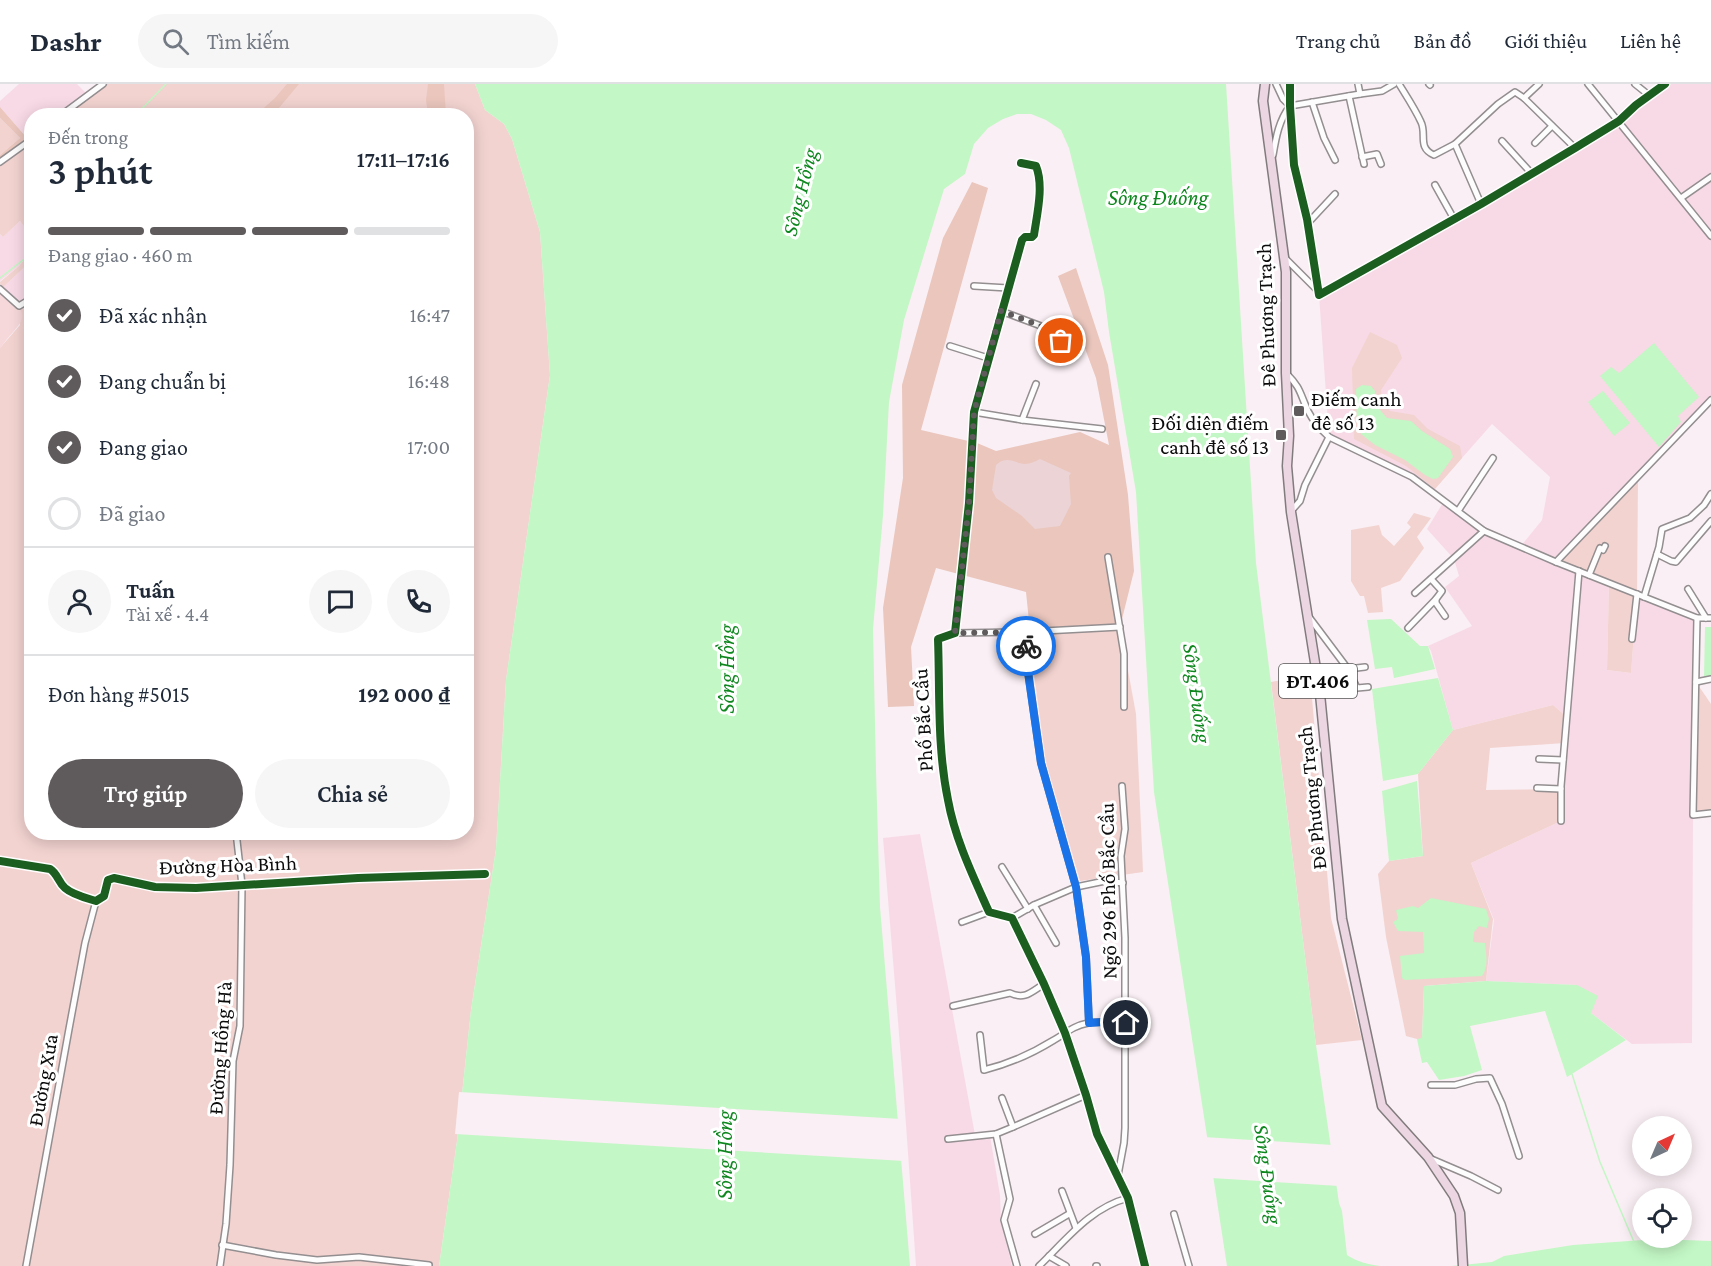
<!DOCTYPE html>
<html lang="vi">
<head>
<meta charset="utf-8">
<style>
  body { margin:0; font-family:"Crimson Pro",serif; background:#f6f6f7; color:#1f2937; height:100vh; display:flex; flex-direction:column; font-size:22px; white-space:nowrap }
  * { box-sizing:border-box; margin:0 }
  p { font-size:20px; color:#747a83 }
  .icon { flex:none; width:33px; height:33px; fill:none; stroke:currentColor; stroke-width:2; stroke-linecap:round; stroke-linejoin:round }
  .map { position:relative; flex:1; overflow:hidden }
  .panel { position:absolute; left:24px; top:24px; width:450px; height:732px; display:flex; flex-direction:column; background:#fff; border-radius:24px; box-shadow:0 3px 15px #0003 }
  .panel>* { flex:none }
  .needle { width:39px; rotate:44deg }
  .fabs { position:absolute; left:1632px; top:1032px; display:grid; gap:12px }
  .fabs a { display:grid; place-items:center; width:60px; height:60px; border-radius:50%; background:#fff; box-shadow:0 3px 15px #0003; font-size:30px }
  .pin { position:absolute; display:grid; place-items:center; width:51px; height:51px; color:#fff; margin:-26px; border:3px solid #fff; border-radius:50%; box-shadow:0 2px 6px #0007 }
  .courier { position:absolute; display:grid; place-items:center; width:60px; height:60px; margin:-30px; border:4px solid #1a73e8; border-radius:50%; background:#fff; color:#222; box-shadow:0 2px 8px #0007 }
  .head em { font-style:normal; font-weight:600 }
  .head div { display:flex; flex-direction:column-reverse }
  .head { display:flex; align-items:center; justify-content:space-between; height:102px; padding:0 24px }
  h1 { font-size:39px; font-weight:600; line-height:45px }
  .bar { display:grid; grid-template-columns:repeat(4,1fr); gap:9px 6px; align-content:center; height:72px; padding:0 24px }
  .bar i { height:8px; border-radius:4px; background:#e0e1e3 }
  .bar .current { background:#5f5b5d }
  .bar p { grid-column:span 4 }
  .line { display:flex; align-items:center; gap:15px; padding:0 24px; border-top:2px solid #e0e1e3 }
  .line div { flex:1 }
  .round { display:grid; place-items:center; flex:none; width:63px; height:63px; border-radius:32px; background:#f6f6f7 }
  ol { padding:0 24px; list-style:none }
  li { display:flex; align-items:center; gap:18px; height:66px }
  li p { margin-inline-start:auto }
  li .icon { padding:6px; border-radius:50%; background:#5f5b5d; color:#fff; stroke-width:4 }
  li:last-child { color:#747a83 }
  li i { width:33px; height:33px; border:3px solid #e0e1e3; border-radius:50% }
  .primary-button { display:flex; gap:12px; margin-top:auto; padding:12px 24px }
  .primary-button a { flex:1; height:69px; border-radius:36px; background:#5f5b5d; color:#fff; font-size:24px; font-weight:600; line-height:69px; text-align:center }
  .primary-button a+a { background:#f6f6f7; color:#1f2937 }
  header { display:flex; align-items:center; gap:36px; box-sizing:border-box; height:84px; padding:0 30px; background:#fff; border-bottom:2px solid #e0e1e3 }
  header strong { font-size:28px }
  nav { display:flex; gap:33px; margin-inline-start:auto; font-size:21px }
  .search { width:420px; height:54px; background:#f6f6f7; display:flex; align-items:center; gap:15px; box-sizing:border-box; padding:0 21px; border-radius:33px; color:#747a83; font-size:22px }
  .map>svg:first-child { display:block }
</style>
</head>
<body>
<header>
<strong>Dashr</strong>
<div class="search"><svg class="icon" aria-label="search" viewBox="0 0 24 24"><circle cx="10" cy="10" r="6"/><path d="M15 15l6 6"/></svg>Tìm kiếm</div>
<nav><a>Trang chủ</a><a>Bản đồ</a><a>Giới thiệu</a><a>Liên hệ</a></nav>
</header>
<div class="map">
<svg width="1711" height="1182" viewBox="0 0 1711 1182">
  <rect width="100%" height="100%" fill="#faeff4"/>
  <g fill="#f8dae6">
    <path d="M19,0H77L86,9L57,31L32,32L31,51L27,54L0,23V17Z"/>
    <path d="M1669,0H1711V316L1557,478L1609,499L1607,586L1631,589L1637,510L1697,534L1693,731L1692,959L1632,960L1591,929L1577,901L1486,897L1494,836L1471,779L1561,737L1567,633L1553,621L1453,646L1431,567L1428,562L1472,542L1445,503L1459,492L1454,475L1427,445L1444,417L1484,447L1521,462L1542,436L1550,393L1492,340L1432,408L1407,391L1329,353L1319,211L1619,37Z"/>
    <path d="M20,137L32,151L31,167L19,182L0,197V150L3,153Z"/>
    <path d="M31,177V210L19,220L1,205Z"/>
    <path d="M920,750L975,1051L990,1052L1000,1111L1001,1137L1012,1182H916L903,999L883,754Z"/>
  </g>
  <g fill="#f2d3d0">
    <path d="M106,0H475L485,26L504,40L512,55L540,148L550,291L506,596L496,765L471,926L457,1057L439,1182H0V264L20,241L17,222L29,212L32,214V748H466V32L64,31Z"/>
    <path d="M0,34L20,54L0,71Z"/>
    <path d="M31,57V151L20,137L3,153L0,150V82Z"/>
    <path d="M31,167V177L1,205L0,198L19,182Z"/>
    <path d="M1370,248L1397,261L1402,274L1381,306L1382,317L1390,327L1414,331L1428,345L1460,362L1462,374L1435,405L1406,382L1354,355L1352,284Z"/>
    <path d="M1638,393L1637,510L1631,589L1607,586L1609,499L1556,478Z"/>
    <path d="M1414,429L1431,434L1417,453L1424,464L1400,497L1381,504L1383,528L1368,529L1364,512H1360L1351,497V446L1379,441L1382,451L1394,462L1411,443L1407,439Z"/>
    <path d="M1120,543L1136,630L1143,788L1080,797L1046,678L1033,583L1030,547Z"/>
    <path d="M1310,591L1331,834L1362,956L1316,961L1271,598Z"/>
    <path d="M1696,598L1711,620V729L1693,731Z"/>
    <path d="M1553,621L1567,633L1565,659L1490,664L1486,706L1561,705V737L1471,779L1493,835L1486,897L1424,902L1422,955H1417L1406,952L1386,853L1378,790L1389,777L1423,772L1418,690L1453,646Z"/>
  </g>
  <g fill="#eac6bd">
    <path d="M287,0H299L273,31H256L275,14Z"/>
    <path d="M428,0H444L446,31H428L426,16Z"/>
    <path d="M0,23L27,54L0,76V71L20,54L0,34Z"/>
    <path d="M972,98L988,104L921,346L977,359L996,367L1080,348L1109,361L1096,294L1058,192L1076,184L1108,281L1128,411L1134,487L1120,543L1030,547L1026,508L936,484L911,563L914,622L888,623L883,524L903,394L902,301L943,154Z"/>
  </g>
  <path fill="#ecd3d5" d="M1040,375L1071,389L1069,392L1071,420L1060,442L1035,445L1022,432L996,414L992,406L996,381C1007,371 1014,379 1025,380C1030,380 1036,377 1040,375Z"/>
  <path fill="#f6d8da" d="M0,207C39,235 19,236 0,265Z"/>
  <g fill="#c3f7c5">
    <path d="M475,0H1226L1256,479L1316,961L1339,1119L1342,1127L1347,1171C1358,1178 1367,1180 1380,1182H1227L1154,708L1136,408L1109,248L1104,208L1069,64L1061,46L1046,36L1031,30H1017L1003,35L988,44L974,60L965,90L944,105L904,236L889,318L883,431L873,545L876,687L880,823L910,1182H439L457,1057L471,926L496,765L506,596L550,291L540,148L512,55L504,40L485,26Z"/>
    <path d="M1654,259L1699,313L1678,332L1681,338L1659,363L1600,292L1611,283L1619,289Z"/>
    <path d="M1362,301L1371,302L1375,307L1374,319L1387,334L1411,337L1422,347L1450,365L1453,373L1438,394L1433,395L1425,391L1405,376L1375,361L1361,350L1357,342L1356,305Z"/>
    <path d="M1603,307L1630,339L1614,352L1588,318Z"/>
    <path d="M1391,535L1420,562H1428L1435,585L1394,594L1392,583L1375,585L1367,536Z"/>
    <path d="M1705,543H1711V592L1704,594Z"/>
    <path d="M1438,594L1453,646L1418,690L1383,697L1372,605Z"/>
    <path d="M1417,697L1423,772L1389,777L1382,707Z"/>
    <path d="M1431,814L1486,825L1489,835L1487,844L1479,842L1474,848L1473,858L1485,859C1486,869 1489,883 1482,892L1405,896L1402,894L1400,872L1424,869L1423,848L1398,847L1393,838L1398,835L1396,826L1413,822L1418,824Z"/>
    <path d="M1486,897L1577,901L1598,912L1591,929L1626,956L1567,993L1545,927L1470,942L1482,986L1464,992L1439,996L1427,978L1422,979L1417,955L1422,954L1424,902Z"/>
    <path d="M1657,1155L1711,1157V1182H1452L1492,1178L1504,1172L1573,1161Z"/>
  </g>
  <g fill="#faeff4">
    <path d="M459,1008L901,1035L904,1077L455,1050Z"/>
    <path d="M1204,1053L1333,1061L1339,1102L1211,1094Z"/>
  </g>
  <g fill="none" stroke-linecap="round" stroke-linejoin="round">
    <g stroke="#c3f7c5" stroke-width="1.5">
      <path d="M135,32L166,0"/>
      <path d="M0,194L32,169"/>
      <path d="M1572,990L1600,1078L1634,1158"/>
    </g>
    <defs>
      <g id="minor">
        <path d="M1276,0L1283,15L1290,22L1360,10L1358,0"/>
        <path d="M1290,0V22L1294,81L1307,135L1319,211L1481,120L1575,64L1619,37L1636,21L1665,0"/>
        <path d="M1399,0C1407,13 1415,25 1421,38C1427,50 1417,64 1434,71L1455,60L1481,120"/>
        <path d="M1429,0L1430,1"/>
        <path d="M1588,0L1711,152"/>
        <path d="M1635,0L1650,12"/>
        <path d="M1360,10L1382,7L1394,0"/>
        <path d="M1349,12L1364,80"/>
        <path d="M1524,14L1539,0"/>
        <path d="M1312,18L1324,54L1335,76"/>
        <path d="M60,32L103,0"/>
        <path d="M1502,57L1532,90"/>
        <path d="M1535,59L1552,42"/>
        <path d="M1455,60L1498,20L1515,8L1524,14L1575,64"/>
        <path d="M1273,71C1276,53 1279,36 1290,22"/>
        <path d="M1362,73L1377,70L1381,80"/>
        <path d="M0,78L32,55"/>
        <path d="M1021,79L1036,82C1044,102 1037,130 1034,151L1032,153H1025L1022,156L974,328L969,419L955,549L938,555C940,609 937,663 948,716C955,755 973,792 989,828L1012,834L1044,900L1065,949L1086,1011L1097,1050L1128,1114L1145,1182"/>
        <path d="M1435,101L1454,135"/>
        <path d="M1681,114L1711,93"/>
        <path d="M1308,139L1335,110"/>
        <path d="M1285,174L1317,206"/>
        <path d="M974,202L1008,204"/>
        <path d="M0,205L19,222L29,216H32"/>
        <path d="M1001,227L1049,245L1070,267"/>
        <path d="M950,262L988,274"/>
        <path d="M1287,290C1301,304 1300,310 1308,327C1313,337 1321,346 1329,353L1412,393L1484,447L1556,478L1697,534H1711"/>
        <path d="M974,328L1022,336L1102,345"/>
        <path d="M1022,336L1036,300"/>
        <path d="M1292,426L1300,417L1305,401L1329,353"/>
        <path d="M1458,427L1493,374"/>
        <path d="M1657,470L1671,477L1676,478L1711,437"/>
        <path d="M1108,473L1124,570V623"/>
        <path d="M1556,478L1711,316"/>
        <path d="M1589,491L1600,464L1603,466L1605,462"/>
        <path d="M1431,495L1442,507L1436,515V519L1445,532"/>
        <path d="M1688,505L1706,534"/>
        <path d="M1415,509L1484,447"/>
        <path d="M1644,513L1659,463L1662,445L1690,434L1704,421L1711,410"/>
        <path d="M1309,533L1348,585L1365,583"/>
        <path d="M1697,534L1693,731L1711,729"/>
        <path d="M1408,544L1436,515"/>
        <path d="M955,549L1025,548L1120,543"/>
        <path d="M1632,555L1637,510"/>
        <path d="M1348,585L1357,604L1368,603"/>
        <path d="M1696,598L1711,595"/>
        <path d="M1539,675L1563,676"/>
        <path d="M1537,704L1561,705"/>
        <path d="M1561,737V702L1579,487"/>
        <path d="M0,777L50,785C58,790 58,798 65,804C73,811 86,814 96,817L104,812L108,796L114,794L155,803L196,804L358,794L485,790"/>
        <path d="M1002,783L1028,825"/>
        <path d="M1034,821L1056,859"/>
        <path d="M1012,834L1034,821L1076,803L1041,679L1028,588L1025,548"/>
        <path d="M962,838L989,828"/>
        <path d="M953,922L1010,909C1025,916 1031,908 1044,900"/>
        <path d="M1089,939L1086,873L1076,803L1105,797L1123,799"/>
        <path d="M980,951L984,986C1008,980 1033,969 1054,956C1066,949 1073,942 1088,939C1100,937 1113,938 1126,939"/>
        <path d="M1431,1001H1455L1476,995L1490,994L1502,1020L1519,1072"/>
        <path d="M1002,1014L1013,1043L1086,1011"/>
        <path d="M996,1050L1010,1115L1004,1136L1017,1182"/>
        <path d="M948,1055L996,1050L1013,1043"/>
        <path d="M1429,1074L1471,1092L1498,1106"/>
        <path d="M1118,1091L1124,1059L1125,1044V854L1121,772L1125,745L1122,702"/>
        <path d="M1062,1107L1076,1144"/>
        <path d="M1174,1130L1189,1182"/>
        <path d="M1035,1150L1069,1130"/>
        <path d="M222,1161L276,1171L317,1176L359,1173L429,1181"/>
        <path d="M1049,1172L1066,1182"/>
        <path d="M26,1182L69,945L85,859L96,817"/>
        <path d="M220,1182L226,1140L230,1081L233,977L240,942L242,801L236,748"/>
        <path d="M1039,1182C1066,1156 1090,1124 1128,1114"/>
        <path d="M1096,1182H1097"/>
      </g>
      <path id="primary" d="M1265,0L1263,17L1286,188V289L1289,352L1287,382L1291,428L1320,610L1342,835L1382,1022L1428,1073L1454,1112L1460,1129L1463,1182"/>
    </defs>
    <use href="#minor" stroke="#938e90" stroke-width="8"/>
    <use href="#primary" stroke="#807b7d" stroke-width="11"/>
    <use href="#minor" stroke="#fefdfd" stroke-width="5"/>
    <use href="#primary" stroke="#ecd6e2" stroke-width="8"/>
    <defs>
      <g id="cycleway">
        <path d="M1290,0V22L1294,81L1307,135L1319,211L1481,120L1575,64L1619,37L1636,21L1665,0"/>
        <path d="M1021,79L1036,82C1044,102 1037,130 1034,151L1032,153H1025L1022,156L974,328L969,419L955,549L938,555C940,609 937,663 948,716C955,755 973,792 989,828L1012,834L1044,900L1065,949L1086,1011L1097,1050L1128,1114L1145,1182"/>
        <path d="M0,777L50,785C58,790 58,798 65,804C73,811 86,814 96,817L104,812L108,796L114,794L155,803L196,804L358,794L485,790"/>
      </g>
    </defs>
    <use href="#cycleway" stroke="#fff" stroke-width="11"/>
    <use href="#cycleway" stroke="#1b5e20" stroke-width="8"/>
  </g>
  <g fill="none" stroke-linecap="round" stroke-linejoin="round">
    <path stroke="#5f5b5d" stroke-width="6" stroke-dasharray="0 10.8" d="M1026,562L1025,548L955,549L969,419L974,328L1001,227L1049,245L1061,257"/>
    <path stroke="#1a73e8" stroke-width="8" d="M1026,562L1028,588L1041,679L1076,803L1086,873L1089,939L1103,938L1126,939"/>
  </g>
  <g fill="#5f5b5d" stroke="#fff" stroke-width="2">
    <rect x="1293" y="321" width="12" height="12" rx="3"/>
    <rect x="1275" y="345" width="12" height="12" rx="3"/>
  </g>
  <g text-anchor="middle" stroke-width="6" stroke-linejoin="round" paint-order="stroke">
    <rect fill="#fff" stroke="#545454" stroke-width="1.5" x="1279" y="580" width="78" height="34" rx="4.5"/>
    <g font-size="20" font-weight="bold" fill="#0b0b0b">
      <text x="1318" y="604">ĐT.406</text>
    </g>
    <g font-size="21" fill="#0b0b0b" stroke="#fff">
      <text transform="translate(1266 231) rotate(-92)" y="7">Đê Phương Trạch</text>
      <text transform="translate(923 636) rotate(-93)" y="7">Phố Bắc Cầu</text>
      <text transform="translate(1312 714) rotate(-96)" y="7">Đê Phương Trạch</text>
      <text transform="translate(228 781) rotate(-2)" y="7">Đường Hòa Bình</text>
      <text transform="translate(1108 807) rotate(-91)" y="7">Ngõ 296 Phố Bắc Cầu</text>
      <text transform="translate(220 964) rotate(-86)" y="7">Đường Hồng Hà</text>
      <text transform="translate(43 996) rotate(-80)" y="7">Đường Xưa</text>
    </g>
    <g font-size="21" fill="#0b0b0b" stroke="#fff" text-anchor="start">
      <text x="1311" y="322">Điếm canh<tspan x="1311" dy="24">đê số 13</tspan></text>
      <text x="1269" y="346" text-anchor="end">Đối diện điếm<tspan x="1269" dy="24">canh đê số 13</tspan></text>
    </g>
    <g font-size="22" font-style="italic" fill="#0f871f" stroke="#fff">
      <text transform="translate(799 108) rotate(-76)" y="8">Sông Hồng</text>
      <text x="1158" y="121">Sông Đuống</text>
      <text transform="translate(726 585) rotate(-90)" y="8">Sông Hồng</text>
      <text transform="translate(1198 609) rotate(82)" y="8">Sông Đuống</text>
      <text transform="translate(724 1071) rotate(-90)" y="8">Sông Hồng</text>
      <text transform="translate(1269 1090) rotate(82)" y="8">Sông Đuống</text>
    </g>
  </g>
</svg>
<div class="fabs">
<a><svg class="needle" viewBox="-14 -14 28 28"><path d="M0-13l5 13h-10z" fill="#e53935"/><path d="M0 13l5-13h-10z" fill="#747a83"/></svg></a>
<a><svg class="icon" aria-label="locate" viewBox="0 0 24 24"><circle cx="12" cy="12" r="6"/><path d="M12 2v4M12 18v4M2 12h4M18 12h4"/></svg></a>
</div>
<div class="pin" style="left:1061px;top:257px;background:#ea580c"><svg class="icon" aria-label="bag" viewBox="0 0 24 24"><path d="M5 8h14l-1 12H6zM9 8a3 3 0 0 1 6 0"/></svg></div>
<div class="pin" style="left:1126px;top:939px;background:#1f2937"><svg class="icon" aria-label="home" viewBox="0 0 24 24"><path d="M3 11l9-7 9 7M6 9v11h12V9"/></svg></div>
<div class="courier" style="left:1026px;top:562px"><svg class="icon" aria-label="bike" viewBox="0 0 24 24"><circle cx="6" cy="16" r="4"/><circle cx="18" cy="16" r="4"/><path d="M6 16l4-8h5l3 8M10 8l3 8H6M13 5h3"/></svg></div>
<section class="panel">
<div class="head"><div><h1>3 phút</h1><p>Đến trong</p></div><em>17:11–17:16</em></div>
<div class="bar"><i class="current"></i><i class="current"></i><i class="current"></i><i></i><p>Đang giao · 460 m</p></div>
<ol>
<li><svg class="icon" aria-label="check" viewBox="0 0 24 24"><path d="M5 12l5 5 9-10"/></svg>Đã xác nhận<p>16:47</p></li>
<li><svg class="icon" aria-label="check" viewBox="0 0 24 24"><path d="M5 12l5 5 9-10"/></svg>Đang chuẩn bị<p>16:48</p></li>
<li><svg class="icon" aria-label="check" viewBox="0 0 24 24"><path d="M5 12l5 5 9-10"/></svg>Đang giao<p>17:00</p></li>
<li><i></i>Đã giao</li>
</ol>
<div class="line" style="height:108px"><a class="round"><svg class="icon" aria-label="person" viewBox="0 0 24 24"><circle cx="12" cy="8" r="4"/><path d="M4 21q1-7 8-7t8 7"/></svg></a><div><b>Tuấn</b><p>Tài xế · 4.4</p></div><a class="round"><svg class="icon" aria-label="chat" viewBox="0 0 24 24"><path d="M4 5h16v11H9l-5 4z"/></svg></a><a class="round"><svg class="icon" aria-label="phone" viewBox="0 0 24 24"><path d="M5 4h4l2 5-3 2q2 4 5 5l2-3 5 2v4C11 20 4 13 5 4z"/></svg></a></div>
<div class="line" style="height:78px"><div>Đơn hàng #5015</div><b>192 000 ₫</b></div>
<div class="primary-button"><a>Trợ giúp</a><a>Chia sẻ</a></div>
</section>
</div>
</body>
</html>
